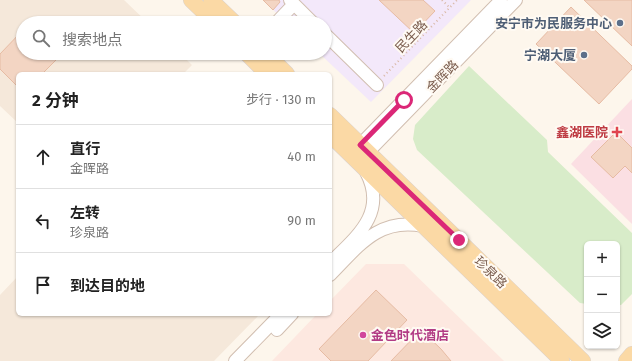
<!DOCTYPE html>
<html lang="zh">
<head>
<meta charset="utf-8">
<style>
  body { margin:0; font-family:"Fira Sans","Noto Sans SC",sans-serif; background:#f2f2f2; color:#222 }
  .controls { position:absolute; right:12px; bottom:12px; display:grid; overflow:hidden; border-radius:6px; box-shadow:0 1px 3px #0004 }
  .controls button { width:36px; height:36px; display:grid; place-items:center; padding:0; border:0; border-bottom:1px solid #e0e0e0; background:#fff; color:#222; font:20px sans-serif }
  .stop { position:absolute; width:12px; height:12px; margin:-9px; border:3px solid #db2777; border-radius:50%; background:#fff }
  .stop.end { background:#db2777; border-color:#fff; box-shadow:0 1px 4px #0008 }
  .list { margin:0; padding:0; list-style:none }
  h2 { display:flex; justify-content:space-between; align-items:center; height:52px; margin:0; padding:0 16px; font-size:17px }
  h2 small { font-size:13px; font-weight:400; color:#767676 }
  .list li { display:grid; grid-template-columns:26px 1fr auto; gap:12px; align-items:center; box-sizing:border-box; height:64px; padding:0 16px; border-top:1px solid #e0e0e0 }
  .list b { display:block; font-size:15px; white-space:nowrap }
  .list p { margin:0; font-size:13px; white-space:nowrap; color:#767676 }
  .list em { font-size:13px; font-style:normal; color:#767676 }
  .icon { flex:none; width:22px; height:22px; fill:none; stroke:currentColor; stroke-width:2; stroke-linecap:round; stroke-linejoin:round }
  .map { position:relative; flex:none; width:632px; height:361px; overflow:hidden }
  .search { position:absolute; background:#fff; box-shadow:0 1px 3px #0004; left:16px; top:16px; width:316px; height:44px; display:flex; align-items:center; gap:10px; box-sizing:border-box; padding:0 14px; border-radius:22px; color:#767676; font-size:15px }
  .panel { position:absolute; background:#fff; box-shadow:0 1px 3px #0004; left:16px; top:72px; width:316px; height:244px; border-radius:6px }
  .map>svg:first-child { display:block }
  .residential { fill:#f5e8da }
  .commercial { fill:#fde8e0 }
  .education { fill:#f3e8fa }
  .medical { fill:#fbdfe3 }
  .green { fill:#d8ecc9 }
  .building { fill:#f3d5c3; stroke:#e6bba3 }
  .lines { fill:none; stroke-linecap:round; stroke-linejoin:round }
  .minor-casing { stroke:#d1beb0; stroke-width:14 }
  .major-casing { stroke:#dad1cd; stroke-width:16 }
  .path { stroke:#d9b8a5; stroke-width:2; stroke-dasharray:1 3; stroke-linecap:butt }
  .minor { stroke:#fff; stroke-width:12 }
  .major { stroke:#fbd9a5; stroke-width:15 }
  .route { stroke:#db2777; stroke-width:5 }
  .service-dot { fill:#5c6f8a; stroke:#fffaf3; stroke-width:1.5 }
  .health-dot { fill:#e0444e; stroke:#fffaf3; stroke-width:1.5 }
  .hotel-dot { fill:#d1479c; stroke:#fffaf3; stroke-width:1.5 }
  .labels { text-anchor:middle; stroke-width:4; stroke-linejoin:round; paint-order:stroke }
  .service-label { font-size:13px; font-weight:bold; fill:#4e5e75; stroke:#fffaf3; text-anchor:end }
  .street-label { font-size:13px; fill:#7a5c4d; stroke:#fffaf3 }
  .health-label { font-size:13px; font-weight:bold; fill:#be3a42; stroke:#fffaf3; text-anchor:end }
  .hotel-label { font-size:13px; font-weight:bold; fill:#b23c85; stroke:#fffaf3; text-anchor:start }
</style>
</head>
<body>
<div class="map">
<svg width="632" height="361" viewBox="0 0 632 361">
  <rect width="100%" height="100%" fill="#fdf6ec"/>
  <path class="residential" d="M0,0h124l24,23h-125v30h157l12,12 -9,9h-165v49l-18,-17z
    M18,276v38h242l-46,47h-214v-66z"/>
  <path class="commercial" d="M366,264h38l100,97h-232l45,-47h13v-13z"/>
  <path class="education" d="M263,0h208l-100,102 -52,-49h6v-30h-38z"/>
  <path class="medical" d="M632,99v125l-61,-60z"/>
  <path class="green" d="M469,66l78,74 1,12 84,81v61l-11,11h-4v-61h-30v60l-7,-1 -163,-153 -4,-11 2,-14z"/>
  <path class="building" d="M263,0h16l1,2 -7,8z
    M379,0h44l12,11 -21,22z
    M584,0h48v46z
    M571,7l61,59v3l-33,35 -63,-60z
    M23,30v23h40l-21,21h-24v13l-18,-18v-15z
    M616,132l16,16v25l-7,-7 -12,12 -22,-21z
    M376,290l31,30 -39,41h-37l-12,-12z
    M421,330l20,19 10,12h-60z"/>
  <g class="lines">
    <defs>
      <path id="minor" d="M290,0l23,23
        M276,23l18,-19
        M325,34l52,51
        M360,145l141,-145
        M368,152l148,-152
        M330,263c26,-26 58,-50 36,-91
        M330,275c28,-28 48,-58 93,-49
        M277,330l15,-16
        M235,361l46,-47"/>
      <path id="major" d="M191,0l24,23
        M211,0l24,23
        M246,53l21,21
        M266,53l21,21
        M330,115l253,246
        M330,135l232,226
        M626,361l6,-7"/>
    </defs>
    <use href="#minor" class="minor-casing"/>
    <use href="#major" class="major-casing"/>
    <path class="path" d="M442,0l7,7
      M384,76l73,-76"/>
    <use href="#minor" class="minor"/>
    <use href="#major" class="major"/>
  </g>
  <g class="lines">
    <path class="route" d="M404,100l-44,45 99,95"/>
  </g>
  <g class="service-dot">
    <circle cx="620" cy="23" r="4"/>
    <circle cx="584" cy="55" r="4"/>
  </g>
  <path class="health-dot" d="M615 126h4v4h4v4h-4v4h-4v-4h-4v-4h4z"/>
  <circle class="hotel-dot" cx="363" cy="335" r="4"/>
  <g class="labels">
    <g class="service-label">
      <text x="612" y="28">安宁市为民服务中心</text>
      <text x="576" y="60">宁湖大厦</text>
    </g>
    <g class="street-label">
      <text transform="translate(411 36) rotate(-46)" y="5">民生路</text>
      <text transform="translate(442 76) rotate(-46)" y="5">金晖路</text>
      <text transform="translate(491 272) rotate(44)" y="5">珍泉路</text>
    </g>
    <g class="health-label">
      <text x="608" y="137">鑫湖医院</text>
    </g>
    <g class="hotel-label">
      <text x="371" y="340">金色时代酒店</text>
    </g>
  </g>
</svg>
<div class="controls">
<button>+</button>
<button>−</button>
<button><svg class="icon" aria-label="layers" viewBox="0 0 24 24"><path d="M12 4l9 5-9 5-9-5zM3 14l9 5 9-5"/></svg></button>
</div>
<div class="stop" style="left:404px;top:100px"></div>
<div class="stop end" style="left:459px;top:240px"></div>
<div class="search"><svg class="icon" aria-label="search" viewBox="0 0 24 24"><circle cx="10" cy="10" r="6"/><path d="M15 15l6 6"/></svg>搜索地点</div>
<section class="panel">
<h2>2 分钟<small>步行 · 130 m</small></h2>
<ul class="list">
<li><svg class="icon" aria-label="ahead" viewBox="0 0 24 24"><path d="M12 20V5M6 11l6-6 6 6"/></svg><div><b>直行</b><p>金晖路</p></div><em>40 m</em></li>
<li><svg class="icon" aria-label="left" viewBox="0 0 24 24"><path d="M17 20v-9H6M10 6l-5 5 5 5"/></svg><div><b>左转</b><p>珍泉路</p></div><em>90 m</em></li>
<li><svg class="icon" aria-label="arrive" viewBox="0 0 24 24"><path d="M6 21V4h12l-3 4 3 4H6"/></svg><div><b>到达目的地</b></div></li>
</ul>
</section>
</div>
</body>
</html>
